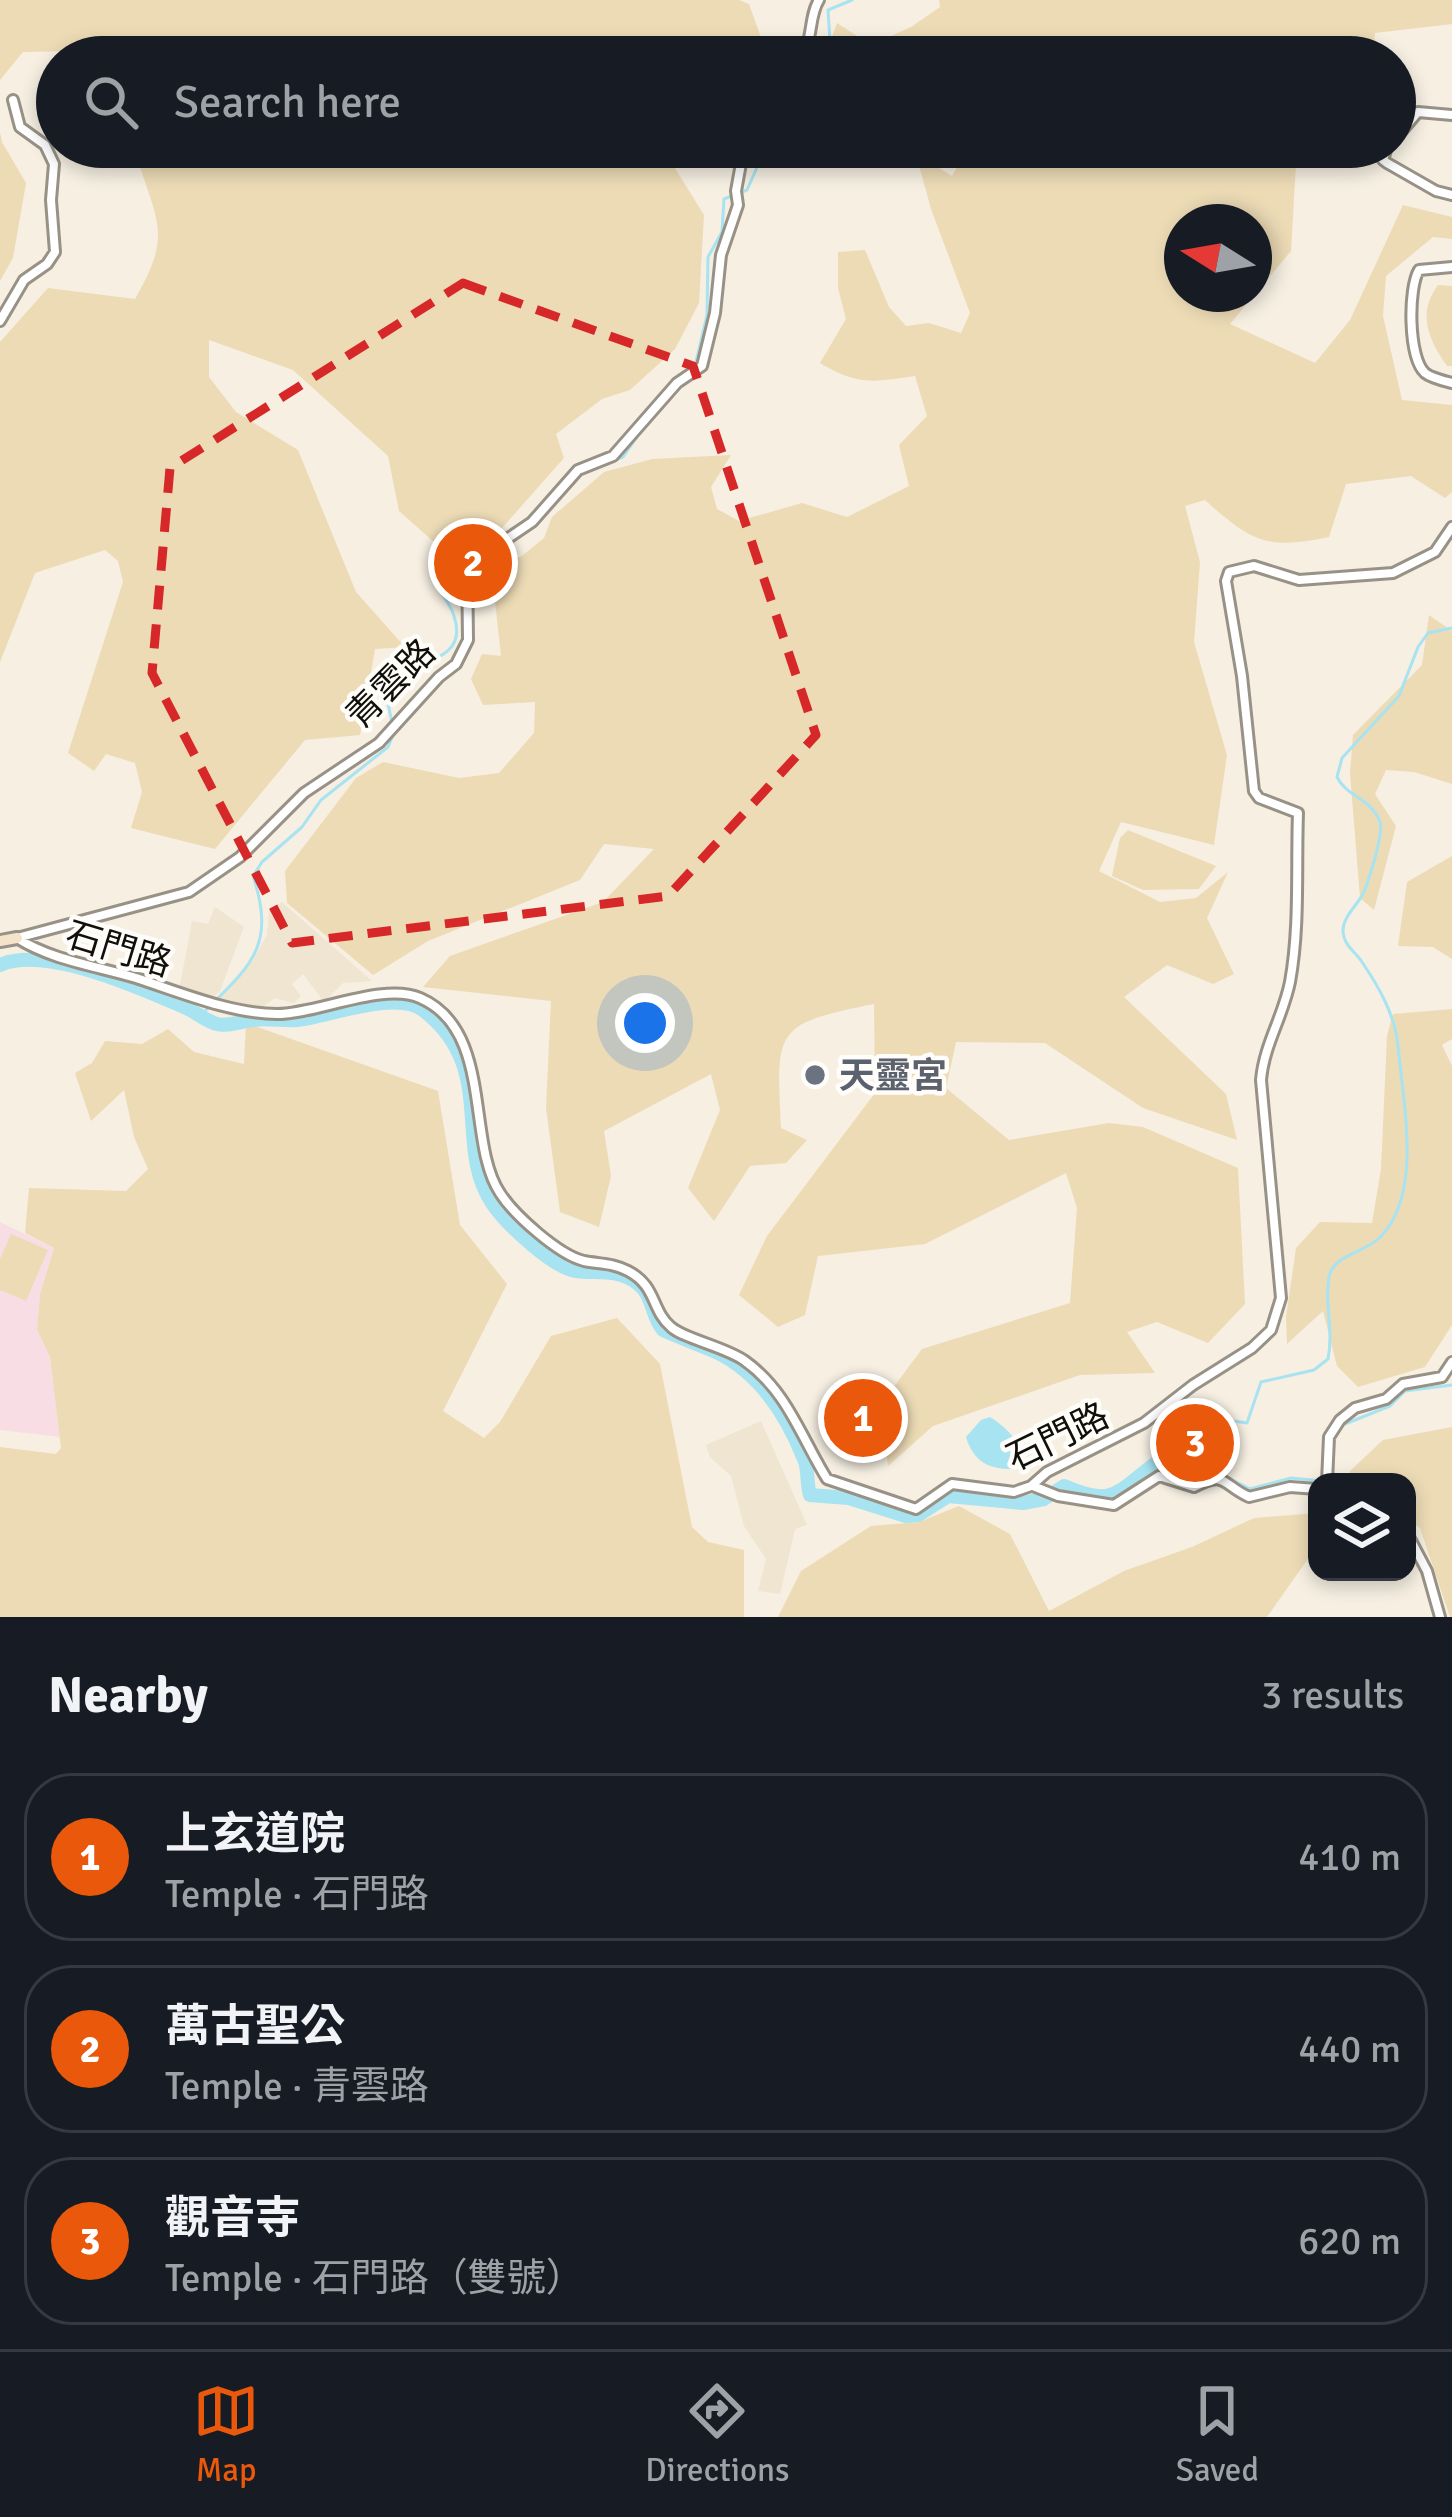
<!DOCTYPE html>
<html lang="en">
<head>
<meta charset="utf-8">
<style>
  body { margin:0; font-family:Signika,"Noto Sans TC",sans-serif; background:#20242c; color:#f1f3f6 }
  .controls { position:absolute; right:36px; bottom:36px; display:grid; overflow:hidden; border-radius:24px; box-shadow:0 6px 18px #0003 }
  .controls button { width:108px; height:108px; display:grid; place-items:center; padding:0; border:0; border-bottom:3px solid #363941; background:#171b24; color:#f1f3f6; font:60px sans-serif }
  .compass { position:absolute; left:1164px; top:204px; width:108px; height:108px; border-radius:50%; background:#171b24; box-shadow:0 6px 18px #0003; rotate:281deg }
  .you { position:absolute; left:645px; top:1023px; width:42px; height:42px; margin:-30px; border:9px solid #fff; border-radius:50%; background:#1a73e8; box-shadow:0 0 0 18px #1a73e833 }
  .badge { display:grid; place-items:center; width:78px; height:78px; border-radius:50%; background:#ea580c; color:#fff; font-size:39px; font-weight:700 }
  .pin { position:absolute; translate:-50% -50%; border:6px solid #fff; box-shadow:0 3px 12px #0006 }
  .list { margin:0; padding:0; list-style:none }
  h2 { display:flex; justify-content:space-between; align-items:center; height:156px; margin:0; padding:0 48px; font-size:51px }
  h2 small { font-size:39px; font-weight:400; color:#9ea1a6 }
  .list li { display:grid; grid-template-columns:78px 1fr auto; gap:36px; align-items:center; box-sizing:border-box; height:168px; margin:0 24px 24px; padding:0 24px; border:3px solid #363941; border-radius:48px }
  .list b { display:block; font-size:45px; white-space:nowrap }
  .list p { margin:0; font-size:39px; white-space:nowrap; color:#9ea1a6 }
  .list em { font-size:39px; font-style:normal; color:#9ea1a6 }
  .icon { flex:none; width:66px; height:66px; fill:none; stroke:currentColor; stroke-width:2; stroke-linecap:round; stroke-linejoin:round }
  .map { position:relative; flex:none; width:1452px; height:1617px; overflow:hidden }
  .search { position:absolute; background:#171b24; box-shadow:0 6px 18px #0003; left:36px; right:36px; top:36px; height:132px; display:flex; align-items:center; gap:30px; box-sizing:border-box; padding:0 42px; border-radius:66px; color:#9ea1a6; font-size:45px }
  .sheet { height:732px; background:#171b24 }
  nav { display:flex; justify-content:space-around; align-items:center; box-sizing:border-box; height:168px; border-top:3px solid #363941; background:#171b24; font-size:33px; color:#9ea1a6 }
  nav a { display:grid; justify-items:center; gap:6px }
  nav .on { color:#ea580c }
  .map>svg:first-child { display:block }
  .industrial { fill:#f0e5d0 }
  .education { fill:#f8dee4 }
  .green { fill:#eddbb6; fill-rule:evenodd }
  .water { fill:#a7e3f1 }
  .lines { fill:none; stroke-linecap:round; stroke-linejoin:round }
  .stream { stroke:#a7e3f1; stroke-width:3 }
  .river { stroke:#a7e3f1; stroke-width:14 }
  .street-casing { stroke:#989286; stroke-width:14 }
  .secondary-casing { stroke:#989286; stroke-width:16 }
  .street { stroke:#fff; stroke-width:8 }
  .secondary { stroke:#f4e3cb; stroke-width:10 }
  .marked { fill:none; stroke:#d62828; stroke-width:9; stroke-dasharray:24 15; stroke-linejoin:round }
  .worship-dot { fill:#6b7280; stroke:#fefdfa; stroke-width:4.5 }
  .labels { text-anchor:middle; stroke-width:9; stroke-linejoin:round; paint-order:stroke }
  .street-label { font-size:36px; fill:#110f0a; stroke:#fefdfa }
  .worship-label { font-size:36px; font-weight:bold; fill:#5b616d; stroke:#fefdfa; text-anchor:start }
</style>
</head>
<body>
<div class="map">
<svg width="1452" height="1617" viewBox="0 0 1452 1617">
  <rect width="100%" height="100%" fill="#f6efe2"/>
  <path class="industrial" d="M282,902l90,79 -29,2 -19,19 -21,-28 -11,10 9,12 -7,7 -19,-5 -15,11 -42,-9 35,-40 14,-25 2,-25z
    M215,907l29,20 -24,64 -8,7 -33,-7 13,-70 16,3z
    M761,1421l46,104 -12,4 -15,65 -22,-3 8,-32 -22,-33 -13,-50 -21,-19 -4,-12z"/>
  <path class="education" d="M0,1222l54,26 -14,46 -3,36 13,27 10,80 -60,-7z"/>
  <path class="green" d="M0,0h739l10,4 19,53h-682l-1,-6 -62,1 -23,28z
    M939,0h513v24l-77,9 -2,24h-548l12,-34 34,22 40,-18 29,-20z
    M0,132l2,10 24,41 -13,75 -13,23z
    M130,147h532l42,68 -5,88 -24,46 -45,41 -28,9 -46,35 8,24 -62,70 -67,15 -36,-32 -11,-55 -95,-86 -84,-30v37l27,35 62,38 58,142 49,55 -30,2 -15,86 -55,5 -90,109 -84,-21 11,-36 -7,-29 -29,-9 -12,17 -26,-18 55,-171 -5,-21 -13,-11 -70,23 -35,89v-320l48,-54 87,11c38,-66 22,-76 1,-145z
    M968,147h329l-6,104 -61,73 85,39 35,-43 53,-115 49,12v22l-19,-2 -47,39 -3,40 19,84 50,5v87l-7,6 -34,-22 -65,8 -17,53c-63,13 -77,5 -124,-37l-20,6 15,56 -6,80 33,113 -13,90 -93,-23 -22,49 61,31 36,-4 32,-26 -21,46 27,56 -21,10 -46,-19 -43,32 102,97 11,46 -94,-32 -98,-65 -89,-1 -10,46 63,52 100,-17 34,4 95,41 7,136 -37,39 -51,-21 -30,10 28,41 -75,2 -147,51 -45,40 -7,-62 41,-55 148,-46 7,-95 -11,-35 -141,71 -107,12 -13,59 -27,12 -39,-32 28,-59 108,-143 -1,-89c-100,20 -98,25 -93,124l26,12 -21,23 -36,3 -36,55 -26,-33 32,-78 -9,-36 -107,57 7,45 -12,51 -39,-15 -14,-104 5,-107 -128,-14 27,-31 153,-54 51,-53 -50,-5 -24,36 -152,61 -55,34 -86,-72 -2,-32 71,-93 27,-16 76,16 40,-5 35,-40 1,-31 -52,3 -12,-26 11,-25 19,2 -7,-64 -14,-22 42,-14 22,-18 8,-21 52,-45 48,-13 79,-4 -20,32 6,22 22,12 63,-18 45,14 62,-31 -10,-41 28,-29 -12,-40c-41,6 -57,10 -95,-13l26,-44 -8,-31v-36l27,-2 24,57 17,19 23,-3 32,10 9,-20 -39,-104 -15,-55 36,22zM1182,222h72v72h-72z
    M1438,285l14,1v80h-5c-19,-27 -30,-53 -9,-81z
    M1429,615l23,16v153l-38,-12 -28,-2 -11,24 21,32 -22,84 -14,-12 -10,-125 3,-38 69,-70z
    M1128,830l88,36 -17,23 -56,1 -31,-14 8,-38z
    M1452,856v103l-19,-12 -35,-1 9,-64z
    M1452,1009v30l-10,6 10,21v259l-27,42 -67,20 -21,-21 -14,-55 -36,33 -1,-27 10,-69 24,-26 52,1 9,-54 6,-133 6,-22z
    M246,1023l192,68 22,134 47,59 -64,127 41,27 16,-16 51,-86 66,-18 43,46 32,163 16,15 36,8v67h-744v-170l56,7 5,-6 -11,-91 -13,-27 3,-36 14,-46 -29,-15 4,-45 97,3 22,-22 -14,-32 -10,-47 -33,31 -16,-48 17,-10 13,-22 37,3 26,-15 26,23 50,12z
    M11,1234l37,16 -22,51 -26,-11v-31z
    M1452,1427v190h-2l-30,-89 -13,-10v-36h-45l-13,-10 34,-32z
    M959,1506l51,28 39,77 75,-40 68,-24 62,-29 63,-5v33l-50,71h-489l23,-46 70,-45 48,-4z"/>
  <path class="water" d="M990,1417c20,13 35,28 27,52 -27,1 -43,-6 -51,-32l15,-17z"/>
  <g class="lines">
    <path class="stream" d="M831,57l-3,-47 24,-10
      M695,366l12,-51 1,-58 14,-25 2,-33 23,-9 19,-43
      M556,501l26,-29 41,-15 29,-42
      M201,1015c48,-48 76,-67 52,-139l9,-14 40,-35 19,-27 67,-53 6,-14 -13,-65c30,-4 89,-4 73,-52 -4,-16 -21,-26 -16,-45 2,-9 10,-19 15,-26l24,-5 9,6
      M1345,1424l45,-18 15,-15 47,-6
      M1321,1481l-30,-3 -41,11 -38,-20 -15,12h-9l-12,-12 -19,-7c28,-40 42,-47 90,-39l14,-41 53,-12 14,-11c6,-29 -4,-55 1,-82 4,-22 34,-24 49,-38 46,-42 25,-136 20,-193 -3,-31 -19,-59 -36,-84 -7,-11 -18,-16 -19,-30 -1,-15 15,-27 21,-40 5,-13 20,-59 16,-70 -8,-23 -34,-26 -43,-45l5,-19 57,-62 19,-49 10,-14 24,-5"/>
    <path class="river" d="M0,965c45,-20 141,23 184,42 11,4 21,14 33,17 11,3 24,-3 36,-4 15,-2 30,1 45,0 32,-4 99,-30 125,-10 75,57 30,135 69,193 13,20 61,65 84,68 23,3 40,-3 61,12 16,11 14,33 26,47 17,8 35,14 53,22 44,21 71,64 88,107 5,10 2,23 6,36l39,3 57,18 12,-1 30,-19 75,7 21,-4 20,-13c50,22 53,6 93,-24"/>
    <defs>
      <path id="street" d="M800,57c14,-15 8,-40 19,-57
        M1395,139l23,-27 34,3
        M1387,147l-4,13 4,3 49,28 16,4
        M1452,267l-33,3c-11,18 -11,87 6,103 6,5 19,8 27,10
        M0,321l24,-41 23,-16 8,-12 -4,-52 3,-36 -9,-19 -25,-18 -7,-27
        M17,938c34,22 79,28 119,40 43,14 96,36 141,36 40,0 106,-32 143,-16 74,32 46,145 80,195 14,22 59,62 84,68 16,3 29,2 44,10 29,15 23,39 43,56 13,12 55,20 74,34 42,30 56,76 82,118l89,30 36,-25 62,8 17,-6 16,-14 97,-49 49,-38 59,-37 19,-18 10,-32 -20,-218c3,-35 22,-63 29,-98 10,-55 6,-114 8,-169l-39,-15 -5,-7 -12,-115 -16,-95 3,-9 25,-6 45,14 94,-7 42,-21 17,-25
        M17,938l172,-46 51,-35 64,-64 75,-50 60,-66 17,-13 12,-24 -1,-82 8,-8 29,-9 28,-19 46,-52 35,-14 64,-73 25,-17 13,-53 6,-58 17,-50 -2,-14 8,-44
        M1327,1482l2,-45 11,-17 15,-12 31,-9 17,-15 39,-7 10,-15
        M1033,1486l25,10 56,9 45,-29 35,11c32,-17 27,-3 55,10l41,-10 27,2
        M1407,1533l20,38 13,46"/>
      <path id="secondary" d="M0,941l17,-3"/>
    </defs>
    <use href="#street" class="street-casing"/>
    <use href="#secondary" class="secondary-casing"/>
    <use href="#street" class="street"/>
    <use href="#secondary" class="secondary"/>
  </g>
  <path class="marked" d="M463,283l230,83 123,369 -148,161 -376,47 -140,-270 18,-205z"/>
  <circle class="worship-dot" cx="815" cy="1075" r="12"/>
  <g class="labels">
    <g class="street-label">
      <text transform="translate(390 683) rotate(-45)" y="13">青雲路</text>
      <text transform="translate(119 948) rotate(17)" y="13">石門路</text>
      <text transform="translate(1057 1436) rotate(-26)" y="13">石門路</text>
    </g>
    <g class="worship-label">
      <text x="839" y="1088">天靈宮</text>
    </g>
  </g>
</svg>
<div class="controls">
<button><svg class="icon" aria-label="layers" viewBox="0 0 24 24"><path d="M12 4l9 5-9 5-9-5zM3 14l9 5 9-5"/></svg></button>
</div>
<svg class="compass" viewBox="-18 -18 36 36"><path d="M0-13l5 13h-10z" fill="#e53935"/><path d="M0 13l5-13h-10z" fill="#9ea1a6"/></svg>
<div class="you"></div>
<div class="pin badge" style="left:863px;top:1418px">1</div>
<div class="pin badge" style="left:473px;top:563px">2</div>
<div class="pin badge" style="left:1195px;top:1443px">3</div>
<div class="search"><svg class="icon" aria-label="search" viewBox="0 0 24 24"><circle cx="10" cy="10" r="6"/><path d="M15 15l6 6"/></svg>Search here</div>
</div>
<section class="sheet">
<h2>Nearby<small>3 results</small></h2>
<ul class="list">
<li><span class="badge">1</span><div><b>上玄道院</b><p>Temple · 石門路</p></div><em>410 m</em></li>
<li><span class="badge">2</span><div><b>萬古聖公</b><p>Temple · 青雲路</p></div><em>440 m</em></li>
<li><span class="badge">3</span><div><b>觀音寺</b><p>Temple · 石門路（雙號）</p></div><em>620 m</em></li>
</ul>
</section>
<nav>
<a class="on"><svg class="icon" aria-label="map" viewBox="0 0 24 24"><path d="M3 6l6-2 6 2 6-2v14l-6 2-6-2-6 2zM9 4v14M15 6v14"/></svg>Map</a>
<a><svg class="icon" aria-label="directions" viewBox="0 0 24 24"><path d="M12 3l9 9-9 9-9-9zM9 14v-3h6M13 9l2 2-2 2"/></svg>Directions</a>
<a><svg class="icon" aria-label="saved" viewBox="0 0 24 24"><path d="M7 4h10v16l-5-4-5 4z"/></svg>Saved</a>
</nav>
</body>
</html>
